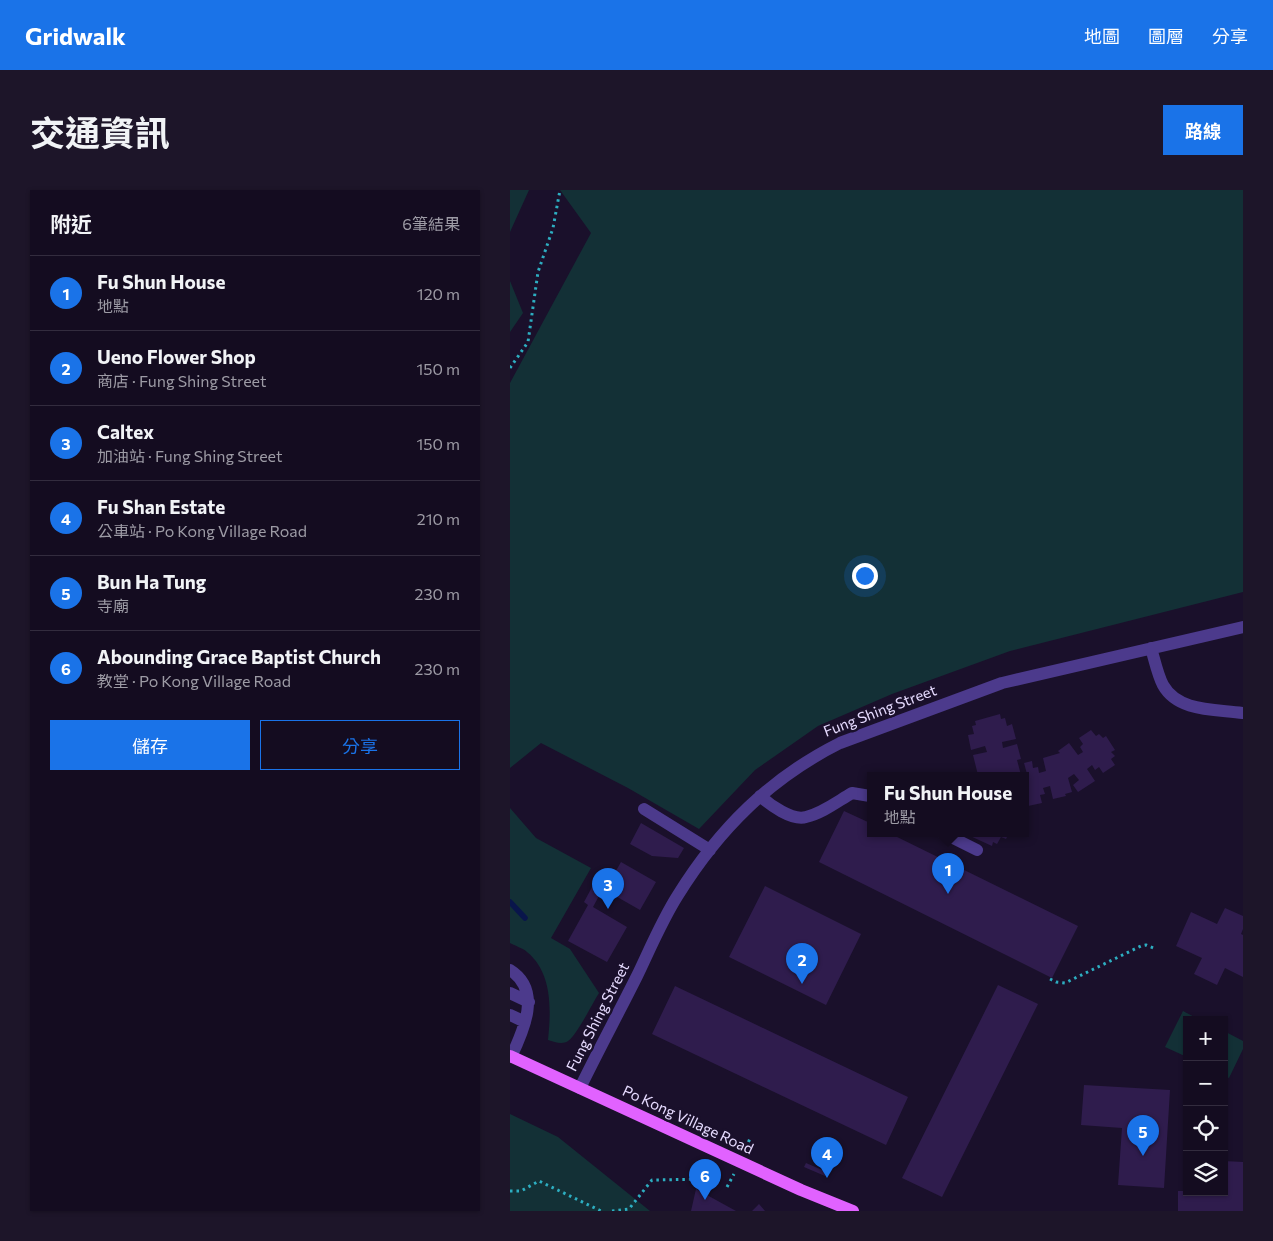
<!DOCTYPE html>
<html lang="zh-TW">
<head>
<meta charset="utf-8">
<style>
  body { margin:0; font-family:Commissioner,"Noto Sans TC",sans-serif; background:#1d1529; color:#f1f3f6 }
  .controls { position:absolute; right:15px; bottom:15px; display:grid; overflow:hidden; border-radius:0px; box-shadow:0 1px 4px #0004 }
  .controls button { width:45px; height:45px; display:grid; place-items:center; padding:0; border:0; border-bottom:1px solid #332c3e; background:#140c20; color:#f1f3f6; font:25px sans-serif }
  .you { position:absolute; left:354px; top:385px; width:18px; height:18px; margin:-12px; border:4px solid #fff; border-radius:50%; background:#1a73e8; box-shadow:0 0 0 8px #1a73e833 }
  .badge { display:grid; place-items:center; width:32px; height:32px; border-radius:50%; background:#1a73e8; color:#fff; font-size:16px; font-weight:700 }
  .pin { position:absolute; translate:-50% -41px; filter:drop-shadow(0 1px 2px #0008) }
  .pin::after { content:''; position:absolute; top:26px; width:18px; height:15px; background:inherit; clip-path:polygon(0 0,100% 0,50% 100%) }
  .popup { position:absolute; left:357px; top:582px; width:162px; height:65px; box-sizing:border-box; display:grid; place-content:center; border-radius:0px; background:#140c20; filter:drop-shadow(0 1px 4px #0005); font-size:16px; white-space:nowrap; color:#9d9ba5 }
  .popup b { font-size:19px; color:#f1f3f6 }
  .popup::after { content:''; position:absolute; left:50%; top:100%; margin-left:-10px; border:10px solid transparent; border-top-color:#140c20 }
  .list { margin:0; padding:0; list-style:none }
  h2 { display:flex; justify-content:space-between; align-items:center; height:65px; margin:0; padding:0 20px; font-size:21px }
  h2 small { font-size:16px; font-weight:400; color:#9d9ba5 }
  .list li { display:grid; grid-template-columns:32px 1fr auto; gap:15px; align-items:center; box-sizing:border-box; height:75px; padding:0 20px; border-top:1px solid #332c3e }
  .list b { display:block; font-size:19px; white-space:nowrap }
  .list p { margin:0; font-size:16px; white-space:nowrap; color:#9d9ba5 }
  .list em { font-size:16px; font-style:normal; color:#9d9ba5 }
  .actions { display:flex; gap:10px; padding:15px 20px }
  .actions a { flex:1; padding:11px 0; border:1px solid #1a73e8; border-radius:0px; text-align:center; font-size:18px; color:#1a73e8 }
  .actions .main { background:#1a73e8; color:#fff }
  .icon { flex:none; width:28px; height:28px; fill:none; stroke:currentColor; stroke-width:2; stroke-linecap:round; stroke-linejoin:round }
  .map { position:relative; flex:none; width:733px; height:1021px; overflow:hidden; border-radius:0px }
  header { display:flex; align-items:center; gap:30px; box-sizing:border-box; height:70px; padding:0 25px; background:#1a73e8; color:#fff }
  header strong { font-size:24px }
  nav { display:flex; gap:28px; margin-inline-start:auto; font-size:18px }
  .intro { display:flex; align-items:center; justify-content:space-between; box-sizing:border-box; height:120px; padding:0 30px }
  h1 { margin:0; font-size:35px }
  .button { padding:12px 22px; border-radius:0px; background:#1a73e8; color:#fff; font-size:18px; font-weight:700 }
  main { display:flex; gap:30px; padding:0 30px }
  aside { flex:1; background:#140c20; border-radius:0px; box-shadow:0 1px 4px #0004 }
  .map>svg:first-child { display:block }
  .green { fill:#133036 }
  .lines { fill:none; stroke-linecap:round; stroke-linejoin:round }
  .stream { stroke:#09154b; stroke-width:5.5 }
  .building { fill:#2f1c4d }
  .path { stroke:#2daec1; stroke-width:3; stroke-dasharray:2.5 4; stroke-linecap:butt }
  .minor { stroke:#4c3a8c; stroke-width:12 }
  .major { stroke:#e162ff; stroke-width:12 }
  .labels { text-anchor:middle; stroke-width:5; stroke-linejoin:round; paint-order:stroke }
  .street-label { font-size:15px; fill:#e6dbff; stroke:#1a102b }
</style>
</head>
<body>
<header>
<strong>Gridwalk</strong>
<nav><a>地圖</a><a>圖層</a><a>分享</a></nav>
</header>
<div class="intro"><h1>交通資訊</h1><a class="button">路線</a></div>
<main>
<aside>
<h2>附近<small>6筆結果</small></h2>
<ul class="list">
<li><span class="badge">1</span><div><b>Fu Shun House</b><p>地點</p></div><em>120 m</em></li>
<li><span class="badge">2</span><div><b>Ueno Flower Shop</b><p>商店 · Fung Shing Street</p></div><em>150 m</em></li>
<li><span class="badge">3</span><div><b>Caltex</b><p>加油站 · Fung Shing Street</p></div><em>150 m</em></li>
<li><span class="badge">4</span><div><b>Fu Shan Estate</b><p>公車站 · Po Kong Village Road</p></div><em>210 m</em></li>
<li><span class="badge">5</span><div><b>Bun Ha Tung</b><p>寺廟</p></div><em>230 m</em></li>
<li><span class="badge">6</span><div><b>Abounding Grace Baptist Church</b><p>教堂 · Po Kong Village Road</p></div><em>230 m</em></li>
</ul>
<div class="actions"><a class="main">儲存</a><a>分享</a></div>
</aside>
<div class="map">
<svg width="733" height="1021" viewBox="0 0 733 1021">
  <rect width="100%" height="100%" fill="#1a102b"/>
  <path class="green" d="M0,0h19l-19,42z
    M50,0h683v402l-233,59 -118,43 -74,32 -63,44 -56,59 -71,-41 -87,-45 -31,25v-385l81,-150z
    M0,91l13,32 -13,19z
    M0,618l26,30 55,30 -40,70 19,11 29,44c-7,11 -22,42 -31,48 -6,4 -13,1 -20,-1 3,-29 5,-67 -21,-88 -4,-4 -12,-6 -17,-9z
    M673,821l17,9h-13v37l-22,-10z
    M714,841l19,10v8l-14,29 -5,-2z
    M0,924l48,23 92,74h-140z"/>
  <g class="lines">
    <path class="stream" d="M0,712l15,16"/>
  </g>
  <path class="building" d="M490,524l1,5 4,-1 2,8 5,-2 4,15 -14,3 1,6 14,-4 4,15 -4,1 4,15h-43l-5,-20 14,-3 -2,-6 -14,4 -3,-15 6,-1 -2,-8 4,-1 -1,-4z
    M581,540l5,6 3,-2 4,4 3,-2 9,14 -4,2 4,4 -4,3 4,6 -12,8 -4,-6 -4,3 -3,-5 -5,4 8,12 -17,11 -5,-7 6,-5 -5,-6 -6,4 4,14 -7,2 1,2 -13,3 -3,-13 -7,2 2,6 -5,1 2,8 -14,3 -2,-7v-24l1,-1 -3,-11 8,-2 1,7 5,-1 1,6 7,-2 -3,-13 17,-5 -2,-2 11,-8 9,12 5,-3 -3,-5 3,-3 -4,-6z
    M334,621l26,12v10h19l189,93 -26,52 -233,-116z
    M131,633l43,25 -6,10 -26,-2 -22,-12z
    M459,643h40l-3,6 -5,-2 -4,7 -4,-2 -1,4 -24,-11z
    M111,672l35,20 -16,28 -35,-20z
    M88,686l9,5 -14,26 34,20 -20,35 -39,-21 20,-36 -4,-3z
    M255,696l96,48 -35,71 -97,-48z
    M715,718l18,8v13l-2,5 2,1v42l-18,-9 -8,17 -23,-11 8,-16 -26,-12 15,-34 26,12z
    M488,795l40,19 -96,193 -40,-19z
    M165,796l233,111 -22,48 -234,-111z
    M574,895l86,5 -6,98 -46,-3 4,-57 -41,-3z
    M714,971l19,1v49h-65v-20h9v1h37z
    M296,973l21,9 -2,4 -21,-9z
    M186,999l40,22h-45z
    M249,1014l6,7h-13z"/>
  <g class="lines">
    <path class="path" d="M0,178l18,-26 10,-70 15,-44 7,-38
      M540,789l6,3 9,1 76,-37 5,-1 10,4
      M236,958l5,-12
      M217,997l7,-13
      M0,1001h11l18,-10 62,30
      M102,1021l17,-2 23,-29 59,-1"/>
    <path class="minor" d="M641,458c3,10 7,28 12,37 15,27 52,24 80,28
      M250,606c10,9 32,25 46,21 17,-4 32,-16 46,-24l18,3
      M134,619l66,41
      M433,643l34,17
      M0,780c32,20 14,60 1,87
      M0,803l19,9
      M0,825l15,7
      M70,898c18,-37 38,-74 57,-112 13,-27 25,-56 41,-81 41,-66 92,-117 162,-152l162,-60 241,-56"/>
    <path class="major" d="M0,866l291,134 52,21"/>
  </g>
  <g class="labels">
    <g class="street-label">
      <text transform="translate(370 521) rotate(-21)" y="5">Fung Shing Street</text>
      <text transform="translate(88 827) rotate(-63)" y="5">Fung Shing Street</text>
      <text transform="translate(178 930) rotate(25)" y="5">Po Kong Village Road</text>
    </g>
  </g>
</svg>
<div class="controls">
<button>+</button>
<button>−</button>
<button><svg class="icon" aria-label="locate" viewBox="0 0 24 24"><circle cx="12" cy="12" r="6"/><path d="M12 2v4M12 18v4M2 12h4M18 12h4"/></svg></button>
<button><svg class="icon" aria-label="layers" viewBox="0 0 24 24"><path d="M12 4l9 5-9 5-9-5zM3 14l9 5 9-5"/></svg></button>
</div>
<div class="you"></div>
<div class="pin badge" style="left:438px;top:704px">1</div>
<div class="popup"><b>Fu Shun House</b>地點</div>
<div class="pin badge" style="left:292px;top:794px">2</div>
<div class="pin badge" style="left:98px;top:719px">3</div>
<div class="pin badge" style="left:317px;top:988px">4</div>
<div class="pin badge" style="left:633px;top:966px">5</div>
<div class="pin badge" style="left:195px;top:1010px">6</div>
</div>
</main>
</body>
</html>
